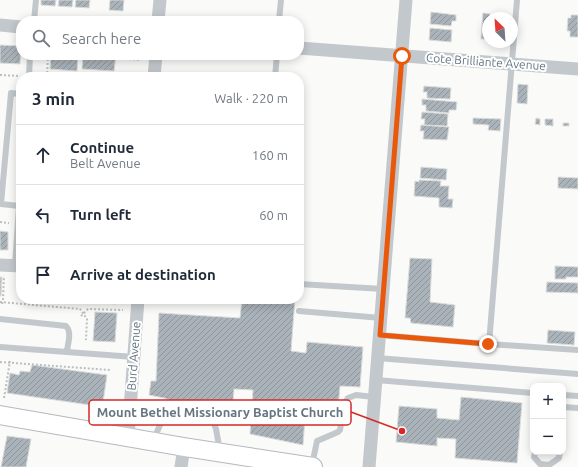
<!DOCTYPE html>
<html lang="en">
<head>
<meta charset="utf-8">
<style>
  body { margin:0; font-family:Ubuntu,sans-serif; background:#f6f6f7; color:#1f2937 }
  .controls { position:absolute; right:12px; bottom:12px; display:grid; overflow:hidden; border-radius:8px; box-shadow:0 2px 10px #0003 }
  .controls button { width:36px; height:36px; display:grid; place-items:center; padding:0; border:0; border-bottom:1px solid #e0e1e3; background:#fff; color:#1f2937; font:20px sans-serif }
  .compass { position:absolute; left:482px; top:12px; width:36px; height:36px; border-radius:50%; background:#fff; box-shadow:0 2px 10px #0003; rotate:335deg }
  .stop { position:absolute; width:12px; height:12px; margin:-9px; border:3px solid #ea580c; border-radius:50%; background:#fff }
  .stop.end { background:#ea580c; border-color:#fff; box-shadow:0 1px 4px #0008 }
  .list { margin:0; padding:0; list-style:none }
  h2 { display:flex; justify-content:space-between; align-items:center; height:52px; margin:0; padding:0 16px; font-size:17px }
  h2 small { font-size:13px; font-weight:400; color:#747a83 }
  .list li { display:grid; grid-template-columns:26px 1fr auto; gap:12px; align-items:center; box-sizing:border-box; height:60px; padding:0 16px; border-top:1px solid #e0e1e3 }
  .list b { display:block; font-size:15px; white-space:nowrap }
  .list p { margin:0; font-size:13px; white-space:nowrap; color:#747a83 }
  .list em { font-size:13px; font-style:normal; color:#747a83 }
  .icon { flex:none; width:22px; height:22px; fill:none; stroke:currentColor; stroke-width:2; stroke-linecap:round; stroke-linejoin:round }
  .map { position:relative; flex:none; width:578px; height:467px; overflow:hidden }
  .search { position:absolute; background:#fff; box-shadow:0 2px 10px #0003; left:16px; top:16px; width:288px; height:44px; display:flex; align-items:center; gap:10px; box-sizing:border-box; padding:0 14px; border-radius:16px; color:#747a83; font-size:15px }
  .panel { position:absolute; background:#fff; box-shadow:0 2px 10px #0003; left:16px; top:72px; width:288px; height:232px; border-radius:16px }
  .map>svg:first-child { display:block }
  .building { fill:url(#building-hatch); stroke:#dcdcda }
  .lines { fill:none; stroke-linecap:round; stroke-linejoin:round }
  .secondary-casing { stroke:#b3babf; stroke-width:20 }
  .path { stroke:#bbbfc2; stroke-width:2; stroke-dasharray:2 2; stroke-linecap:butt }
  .lane { stroke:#c3c8cc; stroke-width:6 }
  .street { stroke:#c3c8cc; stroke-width:13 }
  .secondary { stroke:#fff; stroke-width:18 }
  .route { stroke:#ea580c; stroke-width:5 }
  .labels { text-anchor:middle; stroke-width:4; stroke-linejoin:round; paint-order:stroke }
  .street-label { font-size:12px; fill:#657683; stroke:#fff }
  .leader { fill:none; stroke:#d62828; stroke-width:1.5 }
  .callout-dot { fill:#d62828; stroke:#fff; stroke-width:1.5 }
  .callout { fill:#fff; stroke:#d62828; stroke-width:1.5 }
  .callout-label { font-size:13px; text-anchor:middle; font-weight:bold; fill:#657683 }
</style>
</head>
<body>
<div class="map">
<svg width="578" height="467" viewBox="0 0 578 467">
  <defs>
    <pattern id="building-hatch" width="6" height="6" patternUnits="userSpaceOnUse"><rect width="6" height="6" fill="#aab3b9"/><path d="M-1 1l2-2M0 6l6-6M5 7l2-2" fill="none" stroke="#8e969c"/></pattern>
  </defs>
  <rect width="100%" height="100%" fill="#fafaf8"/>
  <path class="building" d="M41,0h15l-1,6 -14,-1z
    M59,0h14l-1,7 -14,-1z
    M76,0h14l-1,8 -14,-1z
    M110,0h14l-1,11 -14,-1z
    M431,12l25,3v6h-4l-1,5 -21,-2z
    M483,13l7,1v3h5l-7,1v21h-7z
    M499,15h6v3h1h-7z
    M571,15h7v22h-8v-6h-3l1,-13h3z
    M430,28l22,2 -1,12 -22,-2z
    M0,45l21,1 -1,18 -20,-1z
    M51,55h27l-1,16 -27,-2z
    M83,55h33l-2,16 -32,-2z
    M518,84l10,1 -1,19 -10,-1z
    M424,86l27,2 -1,11 -23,-1v-6h-4z
    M422,99l35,3 -1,8h-7v3l-23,-2v-6h-4z
    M422,112l26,2 -1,12 -23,-1 1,-6h-4z
    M473,118l28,1 -1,12 -12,-1 1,-5 -16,-1z
    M536,118l4,1v6l-5,-1z
    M545,119h8v7l-8,-1z
    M563,123h6v3h-6z
    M421,125l28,2 -2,13 -24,-1 1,-8h-4z
    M421,167l26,2 -1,11 -26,-2z
    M558,177l20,1v11l-20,-1z
    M419,180l22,1 -1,5h9l-1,13h5l-1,9 -13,-1v-9l-25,-2 1,-15 4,1z
    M0,231l8,1v18h-8z
    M410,258l22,1 -2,43 25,3 -2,22 -42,-4 -1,-5h-5z
    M555,266l23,1v10h-12v2h-11z
    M0,277h2l-1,19h-1z
    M547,282l31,1v10l-32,-1z
    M21,299h30v2z
    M56,299h24v2z
    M85,299h32l-1,5 -31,-3z
    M242,299h53l-4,52 15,2 1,-11 56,5 -3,40 -20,-1 -3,34 -32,-3 -2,28 -53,-11 3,-44 -19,-1 -1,13h-8v4h-40l-21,-8 -15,-3 2,-14h5l3,-68 81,5z
    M95,312l22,1 -2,29 -22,-1z
    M548,330l27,2 -1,13 -27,-2z
    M32,365l75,10 -4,27 1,3 -6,3 -1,-2 -90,-13 3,-20 9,2 1,-4 10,1z
    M461,397l61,6 -5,60 -62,-5 1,-19 -19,-1v8l-41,-4 3,-36 38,3v9l22,2z
    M7,436l24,3 -5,28h-25z"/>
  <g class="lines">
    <defs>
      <path id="secondary" d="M0,415l184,32 129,20"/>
    </defs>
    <use href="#secondary" class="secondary-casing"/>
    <path class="path" d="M117,58l24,2
      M0,75l20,1
      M47,77l1,-22
      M20,198l1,-16
      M0,222l9,1
      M0,302l80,7 7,10 -1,21
      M2,304l1,-4 1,-24
      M81,316l7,-7 35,1
      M0,362l110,8
      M4,398l6,-37"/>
    <path class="lane" d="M34,21l2,-21
      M279,21l2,-21
      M29,77l1,-22
      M275,77l2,-22
      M15,266l4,-60 -18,-2 10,-111 10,1
      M299,284l84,5
      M299,311l82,7
      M0,319l66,7c6,6 2,17 1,25
      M379,335l110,9 89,6
      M489,344l28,-344
      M0,347l134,10
      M377,358l201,16
      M376,380l157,13
      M563,395l15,1
      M563,407l15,1
      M154,439l9,-21 9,-3 35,4 6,2 3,8 4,22
      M535,452l-1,5 6,7 9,1 10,-7 1,-6
      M312,465l5,-24 21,-9 2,-2 4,-26 4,-6 8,-3 18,2"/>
    <path class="street" d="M158,21l2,-21
      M0,25l21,2
      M299,48l279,21
      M154,77l2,-22
      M0,265l21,1
      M128,437l10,-138
      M181,467l3,-20
      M369,467l37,-467"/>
    <use href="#secondary" class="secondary"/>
  </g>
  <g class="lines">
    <path class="route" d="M402,56l-22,279 108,9"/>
  </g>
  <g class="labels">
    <g class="street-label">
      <text transform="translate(486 62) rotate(4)" y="4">Cote Brilliante Avenue</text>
      <text transform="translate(134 356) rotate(-86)" y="4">Burd Avenue</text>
    </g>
  </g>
  <path class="leader" d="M402 431L351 412"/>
  <circle class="callout-dot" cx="402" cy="431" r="4"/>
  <rect class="callout" x="89" y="400" width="262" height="25" rx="4"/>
  <g class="callout-label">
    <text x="220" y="417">Mount Bethel Missionary Baptist Church</text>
  </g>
</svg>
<div class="controls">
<button>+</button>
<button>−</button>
</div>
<svg class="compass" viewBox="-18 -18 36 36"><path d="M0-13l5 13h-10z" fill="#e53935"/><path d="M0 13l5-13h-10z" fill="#747a83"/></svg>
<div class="stop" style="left:402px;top:56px"></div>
<div class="stop end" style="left:488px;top:344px"></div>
<div class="search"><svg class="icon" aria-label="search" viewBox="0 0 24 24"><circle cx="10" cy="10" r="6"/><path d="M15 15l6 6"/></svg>Search here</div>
<section class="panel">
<h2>3 min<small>Walk · 220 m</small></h2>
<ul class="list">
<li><svg class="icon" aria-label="ahead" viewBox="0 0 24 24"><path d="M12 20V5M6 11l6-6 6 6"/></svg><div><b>Continue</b><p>Belt Avenue</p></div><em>160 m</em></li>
<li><svg class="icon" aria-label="left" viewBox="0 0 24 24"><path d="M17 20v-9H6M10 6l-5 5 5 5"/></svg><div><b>Turn left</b></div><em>60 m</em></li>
<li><svg class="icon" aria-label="arrive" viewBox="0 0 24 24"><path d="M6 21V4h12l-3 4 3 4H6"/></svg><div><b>Arrive at destination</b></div></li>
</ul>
</section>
</div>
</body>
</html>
